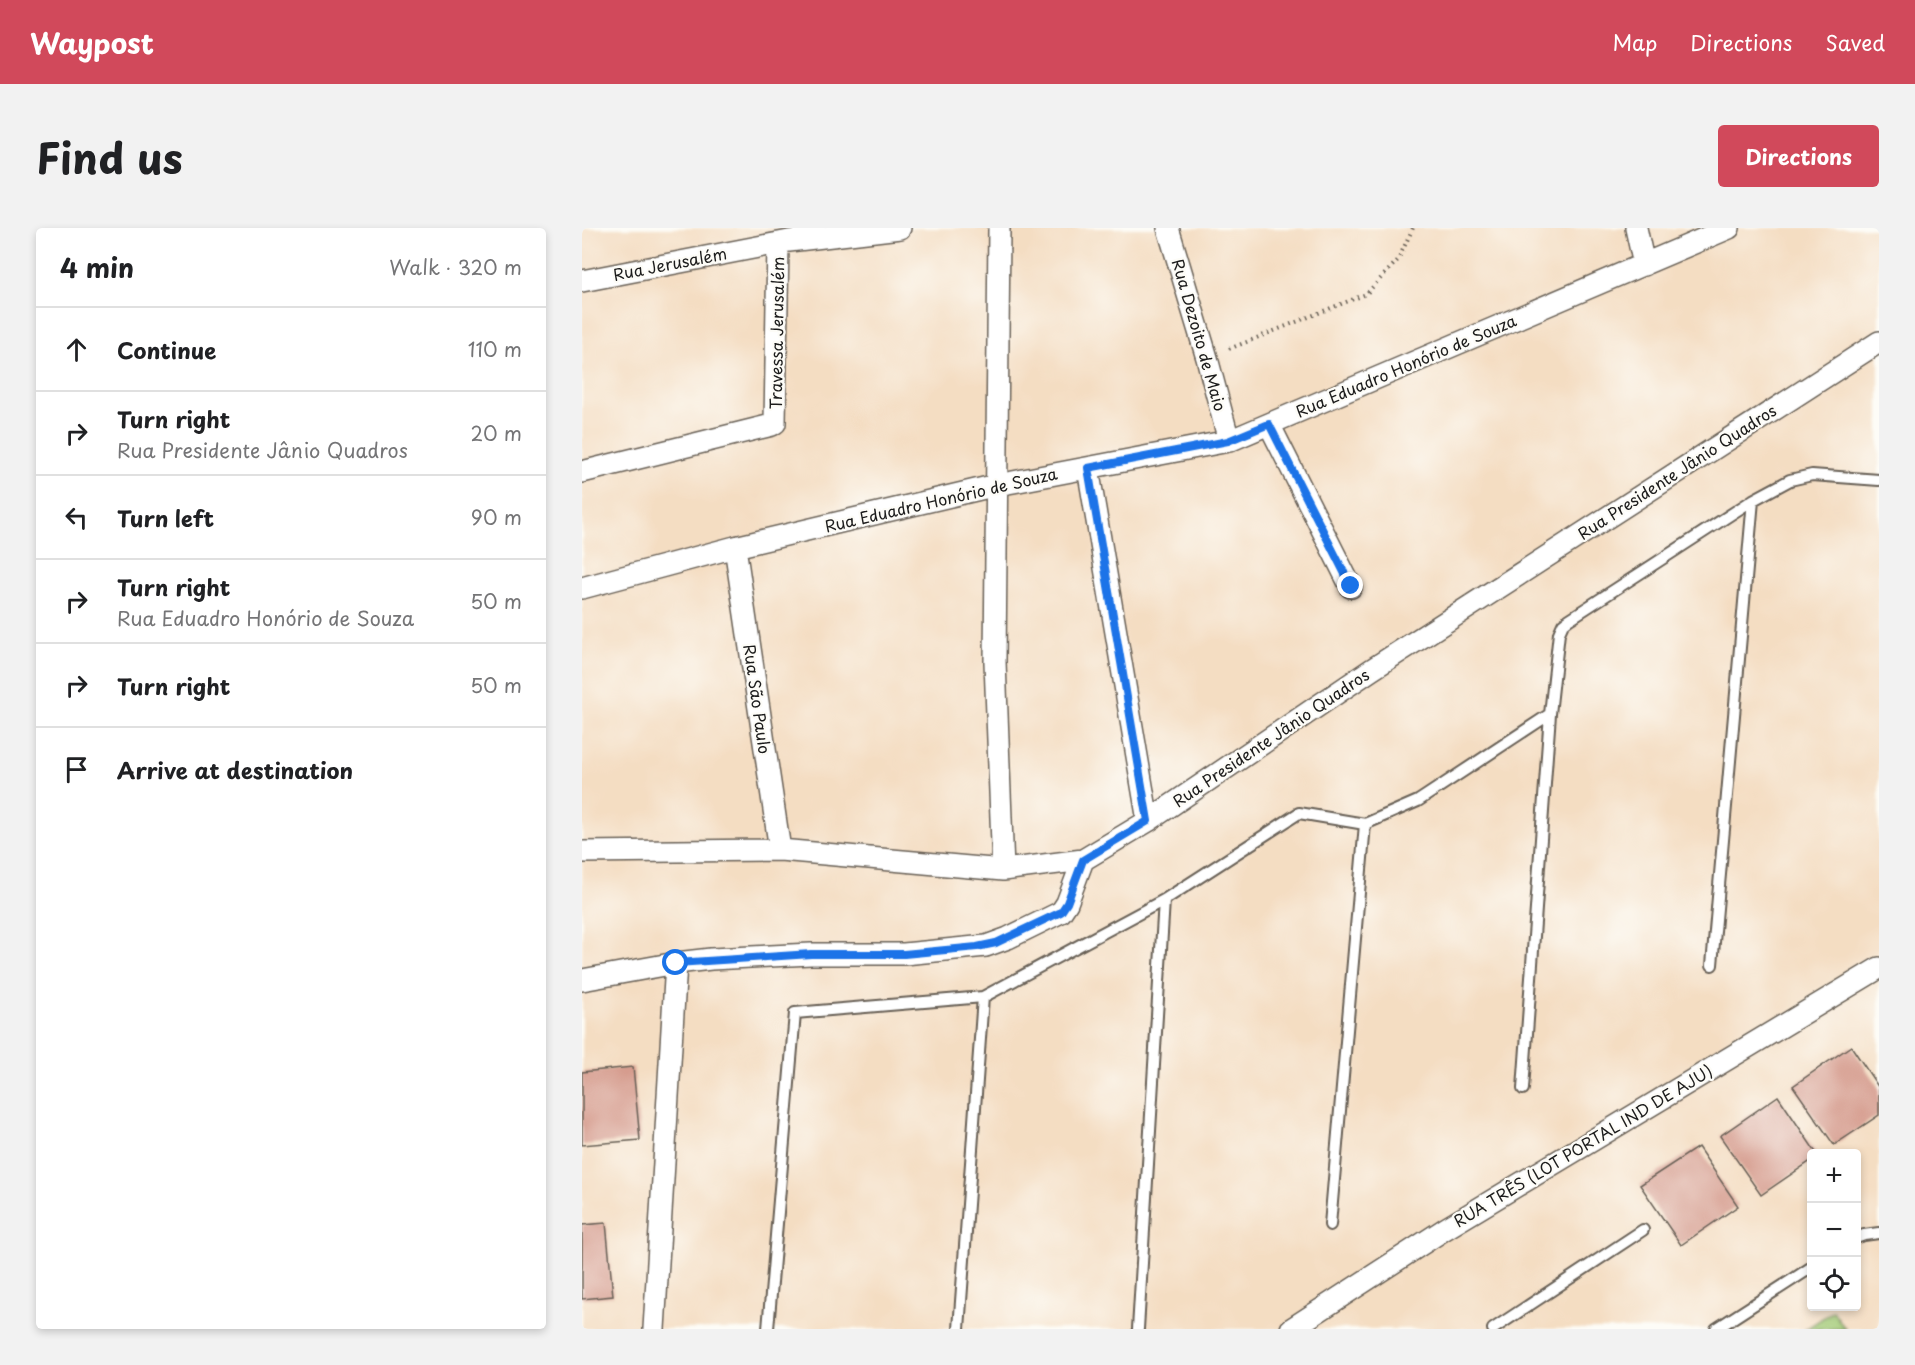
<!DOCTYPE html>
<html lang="en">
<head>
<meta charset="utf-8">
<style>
  body { margin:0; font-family:"Playpen Sans",sans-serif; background:#f2f2f2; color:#202124 }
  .controls { position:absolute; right:18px; bottom:18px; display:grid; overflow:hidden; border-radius:6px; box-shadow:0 3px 9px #0003 }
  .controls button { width:54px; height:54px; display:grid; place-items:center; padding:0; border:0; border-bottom:2px solid #e0e0e0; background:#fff; color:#202124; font:30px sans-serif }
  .stop { position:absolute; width:18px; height:18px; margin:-14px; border:4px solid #1a73e8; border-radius:50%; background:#fff }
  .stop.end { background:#1a73e8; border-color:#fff; box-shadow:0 2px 6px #0008 }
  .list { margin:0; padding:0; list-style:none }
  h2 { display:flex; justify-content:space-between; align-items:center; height:78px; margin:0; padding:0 24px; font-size:26px }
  h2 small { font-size:20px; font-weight:400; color:#757577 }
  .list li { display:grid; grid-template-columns:39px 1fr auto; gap:18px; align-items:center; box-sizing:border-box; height:84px; padding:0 24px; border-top:2px solid #e0e0e0 }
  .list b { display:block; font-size:22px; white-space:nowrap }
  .list p { margin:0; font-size:20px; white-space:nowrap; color:#757577 }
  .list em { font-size:20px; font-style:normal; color:#757577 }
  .icon { flex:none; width:33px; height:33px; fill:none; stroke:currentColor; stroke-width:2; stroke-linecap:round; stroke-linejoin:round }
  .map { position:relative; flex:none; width:1297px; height:1101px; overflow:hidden; border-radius:6px }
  header { display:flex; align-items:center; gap:36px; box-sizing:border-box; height:84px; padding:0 30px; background:#d1495b; color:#fff }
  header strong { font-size:28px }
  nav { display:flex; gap:33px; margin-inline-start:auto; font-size:21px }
  .intro { display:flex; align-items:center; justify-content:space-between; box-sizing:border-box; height:144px; padding:0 36px }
  h1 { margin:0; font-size:42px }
  .button { padding:15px 27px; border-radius:6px; background:#d1495b; color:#fff; font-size:21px; font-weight:700 }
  main { display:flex; gap:36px; padding:0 36px }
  aside { flex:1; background:#fff; border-radius:6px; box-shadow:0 3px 9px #0003 }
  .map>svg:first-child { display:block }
  .green { fill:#a1c975; stroke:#5e7248; stroke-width:1.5 }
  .building { fill:#d69c8e }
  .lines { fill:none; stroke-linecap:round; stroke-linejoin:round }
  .lane-casing { stroke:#686056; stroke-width:14 }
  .street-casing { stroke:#686056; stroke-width:24 }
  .path { stroke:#686056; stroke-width:4; stroke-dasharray:1.5 4.5; stroke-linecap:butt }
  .lane { stroke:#fff; stroke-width:10 }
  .street { stroke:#fff; stroke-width:21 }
  .route { stroke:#1a73e8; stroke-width:8 }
  .labels { text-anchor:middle; stroke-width:4.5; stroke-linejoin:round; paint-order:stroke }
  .street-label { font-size:16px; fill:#1c1c1c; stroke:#fdfcf7 }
</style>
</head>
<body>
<header>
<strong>Waypost</strong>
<nav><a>Map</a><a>Directions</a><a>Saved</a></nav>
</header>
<div class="intro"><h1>Find us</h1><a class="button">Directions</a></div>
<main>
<aside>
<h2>4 min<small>Walk · 320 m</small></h2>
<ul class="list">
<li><svg class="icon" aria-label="ahead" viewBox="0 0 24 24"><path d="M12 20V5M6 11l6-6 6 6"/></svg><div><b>Continue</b></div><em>110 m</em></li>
<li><svg class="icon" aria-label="right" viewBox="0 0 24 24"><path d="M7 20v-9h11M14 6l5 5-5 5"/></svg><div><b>Turn right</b><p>Rua Presidente Jânio Quadros</p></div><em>20 m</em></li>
<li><svg class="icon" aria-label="left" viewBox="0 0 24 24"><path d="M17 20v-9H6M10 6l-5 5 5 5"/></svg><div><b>Turn left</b></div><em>90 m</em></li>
<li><svg class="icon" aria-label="right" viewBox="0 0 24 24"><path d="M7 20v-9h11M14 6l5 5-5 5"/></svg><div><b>Turn right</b><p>Rua Eduadro Honório de Souza</p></div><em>50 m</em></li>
<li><svg class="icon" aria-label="right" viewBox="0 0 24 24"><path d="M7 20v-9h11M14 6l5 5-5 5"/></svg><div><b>Turn right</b></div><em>50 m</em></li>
<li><svg class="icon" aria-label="arrive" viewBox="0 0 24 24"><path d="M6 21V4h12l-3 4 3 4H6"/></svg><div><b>Arrive at destination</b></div></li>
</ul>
</aside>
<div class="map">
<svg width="1297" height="1101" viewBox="0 0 1297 1101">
  <rect width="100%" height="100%" fill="#fdfcf7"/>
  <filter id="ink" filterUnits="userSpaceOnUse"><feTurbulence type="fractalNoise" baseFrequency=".0167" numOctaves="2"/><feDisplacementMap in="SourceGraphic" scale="12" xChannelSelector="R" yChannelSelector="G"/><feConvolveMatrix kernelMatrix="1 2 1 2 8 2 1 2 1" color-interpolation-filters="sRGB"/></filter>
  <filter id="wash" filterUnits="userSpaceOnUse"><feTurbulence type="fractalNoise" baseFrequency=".008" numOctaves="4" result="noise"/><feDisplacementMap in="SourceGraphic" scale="24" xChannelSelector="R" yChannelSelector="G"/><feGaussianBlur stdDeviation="1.35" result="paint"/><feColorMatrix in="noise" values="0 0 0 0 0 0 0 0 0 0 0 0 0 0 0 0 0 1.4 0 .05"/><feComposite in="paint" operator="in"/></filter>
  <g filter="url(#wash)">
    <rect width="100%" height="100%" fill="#f4ddc2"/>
    <path class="green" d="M1251,1083l12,18h-39z"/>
    <g id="blocks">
      <path class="building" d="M1269,818l28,42v27l-45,30 -41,-59z
        M51,839l7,73 -58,5v-73z
        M1196,868l39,58h-5v6l-51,35 -41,-59z
        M1116,919l40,59 -57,39 -41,-60z
        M24,995l7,73 -31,3v-74z"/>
    </g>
  </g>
  <g filter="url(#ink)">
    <use href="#blocks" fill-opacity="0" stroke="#686056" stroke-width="1.5"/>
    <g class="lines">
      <defs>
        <path id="lane" d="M783,596l53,-23 132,-87 9,-81 4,-9 5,-4 185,-120 37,-20 22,-5 67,5
          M1130,737l41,-465
          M941,861l27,-375
          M1274,1010l8,-3 15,-2
          M186,1101l27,-316 188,-16 181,-97 135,-87 66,11 -35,401
          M377,1101l24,-332
          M556,1101l26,-429
          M911,1101l150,-99
          M1134,1101l96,-62"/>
        <path id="street" d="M417,0l-4,434 8,208
          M586,0l39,130 22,83
          M1054,0l8,37
          M0,53l207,-40 111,-13
          M687,196l82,163
          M506,240l60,353
          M0,244l190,-47 3,-2 3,-180
          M153,319l45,303
          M0,360l153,-41 262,-62 232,-44 500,-213
          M0,624l198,-2 223,20 80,-10 65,-39 223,-151 508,-328
          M0,752l94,-17 35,-4 100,-5h93l82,-8 22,-8 53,-26 6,-9 16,-43
          M72,1101l22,-366
          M709,1101l154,-100 434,-261"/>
      </defs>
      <use href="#lane" class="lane-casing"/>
      <use href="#street" class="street-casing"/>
      <path class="path" d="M647,121l137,-55 32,-34 15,-32"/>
      <use href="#lane" class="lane"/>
      <use href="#street" class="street"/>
    </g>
  </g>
  <g class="lines" filter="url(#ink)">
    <path class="route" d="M94,735l135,-9h93l73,-7 19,-4 65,-31 6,-9 16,-43 65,-39 -60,-353 140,-27 41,-17 82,162"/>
  </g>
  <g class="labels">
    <g class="street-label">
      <text transform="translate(88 36) rotate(-11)" y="6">Rua Jerusalém</text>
      <text transform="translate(195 105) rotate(-89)" y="6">Travessa Jerusalém</text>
      <text transform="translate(617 107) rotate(74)" y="6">Rua Dezoito de Maio</text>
      <text transform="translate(824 138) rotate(-23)" y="6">Rua Eduadro Honório de Souza</text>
      <text transform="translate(1095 244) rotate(-33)" y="6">Rua Presidente Jânio Quadros</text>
      <text transform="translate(359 272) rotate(-13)" y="6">Rua Eduadro Honório de Souza</text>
      <text transform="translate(175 471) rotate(82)" y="6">Rua São Paulo</text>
      <text transform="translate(689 510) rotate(-34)" y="6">Rua Presidente Jânio Quadros</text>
      <text transform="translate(1001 918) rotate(-31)" y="6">RUA TRÊS (LOT PORTAL IND DE AJU)</text>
    </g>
  </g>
</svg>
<div class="controls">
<button>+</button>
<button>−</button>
<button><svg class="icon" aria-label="locate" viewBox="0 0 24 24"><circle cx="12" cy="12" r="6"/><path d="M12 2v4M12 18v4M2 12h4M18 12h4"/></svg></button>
</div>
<div class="stop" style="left:94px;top:735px"></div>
<div class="stop end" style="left:769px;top:358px"></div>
</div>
</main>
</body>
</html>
